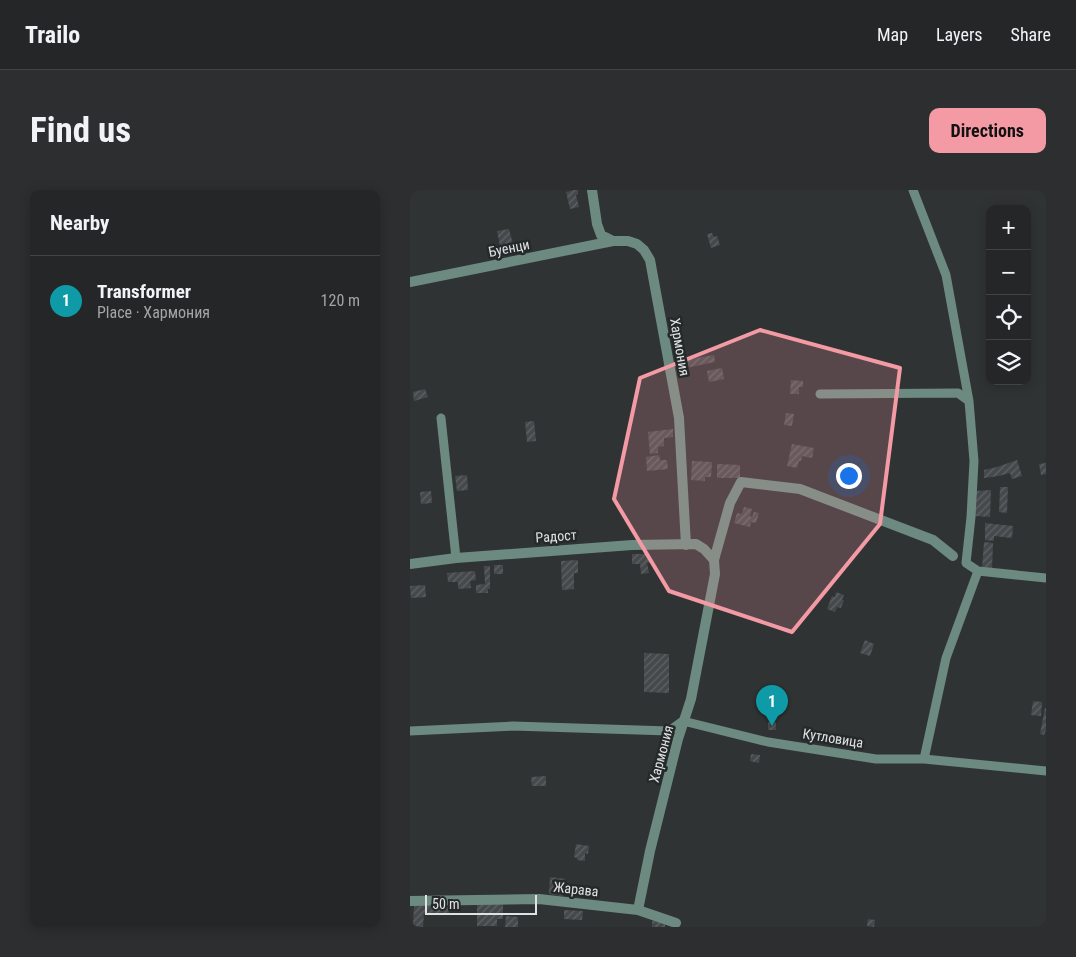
<!DOCTYPE html>
<html lang="en">
<head>
<meta charset="utf-8">
<style>
  body { margin:0; font-family:"Roboto Condensed",sans-serif; background:#2c2e2f; color:#f1f3f6 }
  .controls { position:absolute; right:15px; top:15px; display:grid; overflow:hidden; border-radius:10px; box-shadow:0 2px 12px #0003 }
  .controls button { width:45px; height:45px; display:grid; place-items:center; padding:0; border:0; border-bottom:1px solid #414344; background:#242627; color:#f1f3f6; font:25px sans-serif }
  .scale { position:absolute; left:15px; bottom:12px; width:112px; box-sizing:border-box; padding-left:5px; border:2px solid #e0e3e3; border-top:0; font-size:14px; line-height:18px; white-space:nowrap; color:#e0e3e3; -webkit-text-stroke:4px #26292a; paint-order:stroke }
  .you { position:absolute; left:438px; top:285px; width:18px; height:18px; margin:-12px; border:4px solid #fff; border-radius:50%; background:#1a73e8; box-shadow:0 0 0 8px #1a73e833 }
  .badge { display:grid; place-items:center; width:32px; height:32px; border-radius:50%; background:#f49aa5; color:#fff; font-size:16px; font-weight:700 }
  .pin { position:absolute; translate:-50% -41px; filter:drop-shadow(0 1px 2px #0008) }
  .pin::after { content:''; position:absolute; top:26px; width:18px; height:15px; background:inherit; clip-path:polygon(0 0,100% 0,50% 100%) }
  .list { margin:0; padding:0; list-style:none }
  h2 { display:flex; justify-content:space-between; align-items:center; height:65px; margin:0; padding:0 20px; font-size:21px }
  h2 small { font-size:16px; font-weight:400; color:#a3a5a7 }
  .list li { display:grid; grid-template-columns:32px 1fr auto; gap:15px; align-items:center; box-sizing:border-box; height:90px; padding:0 20px; border-top:1px solid #414344 }
  .list b { display:block; font-size:19px; white-space:nowrap }
  .list p { margin:0; font-size:16px; white-space:nowrap; color:#a3a5a7 }
  .list em { font-size:16px; font-style:normal; color:#a3a5a7 }
  .icon { flex:none; width:28px; height:28px; fill:none; stroke:currentColor; stroke-width:2; stroke-linecap:round; stroke-linejoin:round }
  .map { position:relative; flex:none; width:636px; height:737px; overflow:hidden; border-radius:10px }
  header { display:flex; align-items:center; gap:30px; box-sizing:border-box; height:70px; padding:0 25px; background:#242627; border-bottom:1px solid #414344 }
  header strong { font-size:24px }
  nav { display:flex; gap:28px; margin-inline-start:auto; font-size:18px }
  .intro { display:flex; align-items:center; justify-content:space-between; box-sizing:border-box; height:120px; padding:0 30px }
  h1 { margin:0; font-size:35px }
  .button { padding:12px 22px; border-radius:10px; background:#f49aa5; color:#111; font-size:18px; font-weight:700 }
  main { display:flex; gap:30px; padding:0 30px }
  aside { flex:1; background:#242627; border-radius:10px; box-shadow:0 2px 12px #0003 }
  .map>svg:first-child { display:block }
  .building { fill:url(#building-hatch) }
  .lines { fill:none; stroke-linecap:round; stroke-linejoin:round }
  .lane { stroke:#6c8a80; stroke-width:9 }
  .street { stroke:#6c8a80; stroke-width:10 }
  .marked { fill:#f49aa5; fill-opacity:0.2; stroke:#f49aa5; stroke-width:4; stroke-linejoin:round }
  .labels { text-anchor:middle; stroke-width:5; stroke-linejoin:round; paint-order:stroke }
  .street-label { font-size:14px; fill:#e0e3e3; stroke:#26292a }
</style>
</head>
<body>
<header>
<strong>Trailo</strong>
<nav><a>Map</a><a>Layers</a><a>Share</a></nav>
</header>
<div class="intro"><h1>Find us</h1><a class="button">Directions</a></div>
<main>
<aside>
<h2>Nearby<small></small></h2>
<ul class="list">
<li><span class="badge" style="background:#0f9aa8">1</span><div><b>Transformer</b><p>Place · Хармония</p></div><em>120 m</em></li>
</ul>
</aside>
<div class="map">
<svg width="636" height="737" viewBox="0 0 636 737">
  <defs>
    <pattern id="building-hatch" width="6" height="6" patternUnits="userSpaceOnUse" patternTransform="scale(1.25)"><rect width="6" height="6" fill="#46494b"/><path d="M-1 1l2-2M0 6l6-6M5 7l2-2" fill="none" stroke="#606365"/></pattern>
  </defs>
  <rect width="100%" height="100%" fill="#303334"/>
  <path class="building" d="M164,0h4v4l-2,1 3,12 -9,2 -4,-17z
    M99,39l4,15 -13,2 -3,-15z
    M302,43l2,4 3,-1 3,9 -9,3 -4,-14z
    M304,165l1,7 -34,7v3h-4l-2,-10z
    M312,178l2,11 -15,3 -2,-11z
    M381,190l12,1v6h-4v7h-9z
    M15,199l3,8 -14,4 -1,-9z
    M376,223l8,1 -2,12 -8,-1z
    M124,231l2,20 -9,1 -2,-20z
    M263,239v8l-9,1v8l-6,1v6l-8,1 -2,-22z
    M382,254l22,4 -2,10 -10,-2 -1,5h-2l-2,7 -10,-2z
    M249,265l1,5h7l1,9 -21,2 -1,-14z
    M607,270l5,16 -10,3 -2,-6 -11,3 -15,2v-8l13,-3z
    M282,271l20,1 -1,15h-6v4l-14,-1z
    M636,273v11l-5,1 -2,-11z
    M307,274l23,1v13h-23z
    M57,285l1,15 -11,1 -2,-15z
    M590,297h8l-1,26 -8,-1z
    M581,300l-1,27 -15,-1 1,-25z
    M21,301l1,12 -11,1 -1,-12z
    M334,317l8,2 -2,7 2,1 2,-5 5,1 -3,10 -5,-1 -1,5 -16,-4 3,-10 5,1z
    M575,333l28,3 -1,12 -18,-2v5l-9,-1z
    M574,352l9,1 -1,27 -10,-1z
    M222,364h18v9h-3l2,10 -8,1 -1,-10h-8z
    M168,370v13h-4v16l-12,1 -1,-29z
    M84,375h9v9h-9z
    M74,376h6v23h-2v4h-12v-8l9,-1z
    M65,381l1,9 -6,1 1,7 -13,1v-7h-10l-1,-9z
    M15,395l1,12 -15,1 -1,-12z
    M426,402l8,3 -2,5h2l-3,8 -4,-1 -2,5 -8,-3 5,-13 3,1z
    M455,450l9,4 -4,12 -10,-3z
    M234,463l25,1v39l-25,-1z
    M623,511l9,1 -1,14 -10,-1z
    M635,518h1v22l-2,5 -4,-1z
    M358,532h8v8h-8z
    M341,564l9,1 -1,8 -9,-2z
    M136,586v10h-14l-1,-9z
    M166,654l13,2 -1,8 -3,-1v8l-8,-1v-2l-3,-1z
    M140,687l15,2 -2,17 -14,-2z
    M67,714h26v15h-6v7h-20z
    M4,715l35,2v8l-25,-1 -1,13h-10z
    M154,720l19,1 -1,9 -18,-1z
    M96,726l12,1v10h-13z
    M458,729l7,1 -1,7 -7,-1z
    M242,731h13v6h-13z"/>
  <g class="lines">
    <path class="lane" d="M503,0l33,85 23,126 5,60 -3,56 -5,46 12,8 68,7
      M410,204l138,-1 11,8
      M31,228l15,140
      M0,541l103,-5 156,5 14,-10 85,21 108,17h48l122,12
      M514,569l22,-101 32,-87"/>
    <path class="street" d="M182,0l5,34 4,11 12,6h15l9,3 7,6 6,10 29,158 7,127
      M0,92l203,-41
      M304,370l16,-57 11,-21 59,7 133,51 20,16
      M0,374l46,-6 176,-13 64,-1 8,5 10,11 1,14 -24,125 -13,40 -28,112 -12,59
      M0,711l129,-2 99,11 38,13"/>
  </g>
  <path class="marked" d="M350,140l140,38 -20,156 -88,108 -123,-41 -55,-92 26,-121z"/>
  <g class="labels">
    <g class="street-label">
      <text transform="translate(99 58) rotate(-11)" y="5">Буенци</text>
      <text transform="translate(270 157) rotate(80)" y="5">Хармония</text>
      <text transform="translate(146 346) rotate(-4)" y="5">Радост</text>
      <text transform="translate(423 548) rotate(9)" y="5">Кутловица</text>
      <text transform="translate(251 564) rotate(-75)" y="5">Хармония</text>
      <text transform="translate(166 699) rotate(6)" y="5">Жарава</text>
    </g>
  </g>
</svg>
<div class="controls">
<button>+</button>
<button>−</button>
<button><svg class="icon" aria-label="locate" viewBox="0 0 24 24"><circle cx="12" cy="12" r="6"/><path d="M12 2v4M12 18v4M2 12h4M18 12h4"/></svg></button>
<button><svg class="icon" aria-label="layers" viewBox="0 0 24 24"><path d="M12 4l9 5-9 5-9-5zM3 14l9 5 9-5"/></svg></button>
</div>
<div class="scale">50 m</div>
<div class="you"></div>
<div class="pin badge" style="left:362px;top:536px;background:#0f9aa8">1</div>
</div>
</main>
</body>
</html>
